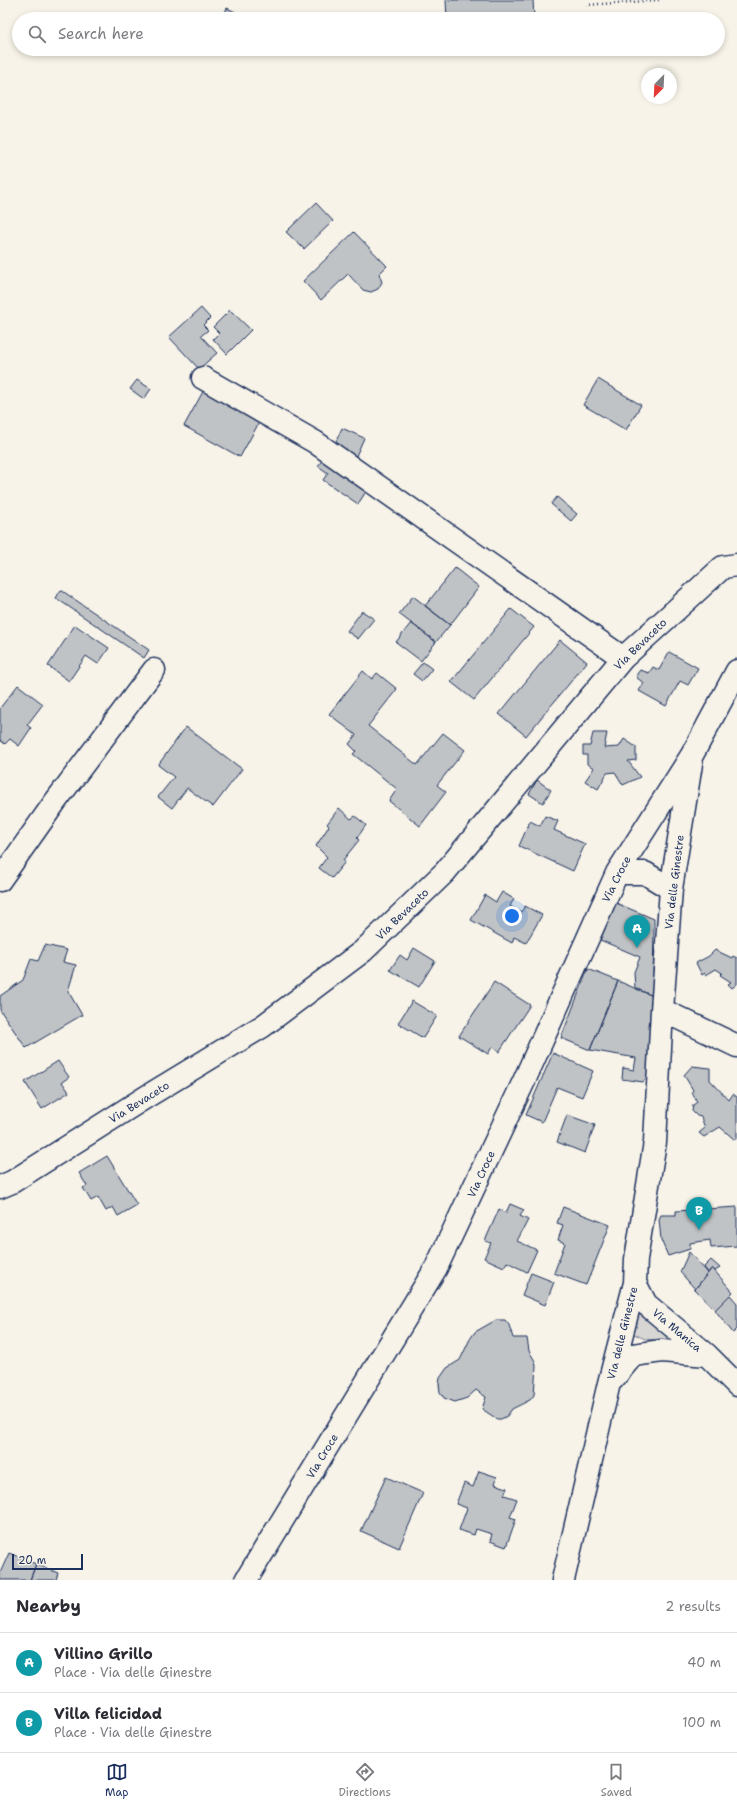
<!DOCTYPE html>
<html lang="en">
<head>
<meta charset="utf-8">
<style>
  body { margin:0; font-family:"Shantell Sans",sans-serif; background:#f2f2f3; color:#2b2b33 }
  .compass { position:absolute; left:641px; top:68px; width:36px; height:36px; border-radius:50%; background:#fff; box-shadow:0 2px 6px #0003; rotate:204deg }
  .scale { position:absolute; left:12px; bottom:10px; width:71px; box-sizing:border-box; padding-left:4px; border:2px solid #1b2f5e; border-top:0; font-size:11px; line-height:14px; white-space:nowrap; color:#1b2f5e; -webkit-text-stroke:3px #f7f3e8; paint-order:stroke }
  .you { position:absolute; left:512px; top:916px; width:14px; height:14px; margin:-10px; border:3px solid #fff; border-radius:50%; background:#1a73e8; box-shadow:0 0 0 6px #1a73e833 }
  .badge { display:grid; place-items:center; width:26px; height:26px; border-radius:50%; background:#1b2f5e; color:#fff; font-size:13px; font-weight:700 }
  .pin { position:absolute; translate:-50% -33px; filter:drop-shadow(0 1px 2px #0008) }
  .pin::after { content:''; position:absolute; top:21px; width:14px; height:12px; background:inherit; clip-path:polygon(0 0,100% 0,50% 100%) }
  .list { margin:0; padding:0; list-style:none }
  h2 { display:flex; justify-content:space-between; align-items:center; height:52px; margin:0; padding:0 16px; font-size:17px }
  h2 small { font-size:13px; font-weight:400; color:#7c7c81 }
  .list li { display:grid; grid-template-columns:26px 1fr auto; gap:12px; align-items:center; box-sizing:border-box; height:60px; padding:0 16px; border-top:1px solid #e1e1e2 }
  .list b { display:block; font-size:15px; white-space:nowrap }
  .list p { margin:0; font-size:13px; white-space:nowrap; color:#7c7c81 }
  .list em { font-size:13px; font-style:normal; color:#7c7c81 }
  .icon { flex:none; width:22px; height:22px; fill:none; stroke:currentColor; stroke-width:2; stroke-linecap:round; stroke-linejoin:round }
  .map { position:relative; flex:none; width:737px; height:1580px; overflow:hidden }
  .search { position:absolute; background:#fff; box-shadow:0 2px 6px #0003; left:12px; right:12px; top:12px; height:44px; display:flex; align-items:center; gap:10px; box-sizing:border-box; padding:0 14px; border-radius:22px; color:#7c7c81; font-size:15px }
  .sheet { height:172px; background:#fff }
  nav { display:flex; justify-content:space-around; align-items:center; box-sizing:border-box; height:56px; border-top:1px solid #e1e1e2; background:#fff; font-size:11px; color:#7c7c81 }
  nav a { display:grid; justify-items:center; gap:2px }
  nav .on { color:#1b2f5e }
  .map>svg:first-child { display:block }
  .green { fill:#d7d6d4; stroke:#798299 }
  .building { fill:#c0c3c5; stroke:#1b2f5e }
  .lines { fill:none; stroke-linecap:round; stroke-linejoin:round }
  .minor-casing { stroke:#1b2f5e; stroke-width:25 }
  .path { stroke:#1b2f5e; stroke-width:2.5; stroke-dasharray:1 3; stroke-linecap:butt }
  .minor { stroke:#f7f3e8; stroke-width:22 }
  .labels { text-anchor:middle; stroke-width:3; stroke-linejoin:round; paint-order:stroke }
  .street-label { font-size:11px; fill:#1b2f5e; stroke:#f7f3e8 }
</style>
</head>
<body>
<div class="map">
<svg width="737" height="1580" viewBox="0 0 737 1580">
  <rect width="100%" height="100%" fill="#f7f3e8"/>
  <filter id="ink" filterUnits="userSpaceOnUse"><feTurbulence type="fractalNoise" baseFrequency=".025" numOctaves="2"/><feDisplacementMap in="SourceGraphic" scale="8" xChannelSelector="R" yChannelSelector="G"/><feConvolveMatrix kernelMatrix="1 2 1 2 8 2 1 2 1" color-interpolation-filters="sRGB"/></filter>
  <g filter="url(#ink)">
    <path class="green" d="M638,1314l13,4 24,24 -30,-3 -13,-6z"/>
    <path class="building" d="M446,0h87l1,19h-87z
      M227,8l23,11h-28z
      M316,203l17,18 -29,28 -18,-17z
      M354,232l33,34 -8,8 3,8 -4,7 -7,3 -8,-2 -15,-16 -27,26 -18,-19z
      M201,308l9,10 -7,7 5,5 -7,6 16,17 -18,16 -30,-32z
      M230,310l21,20 -24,24 -14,-15 6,-6 -6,-6z
      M598,379l43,26 -15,25 -43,-25z
      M137,380l14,9 -7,10 -14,-10z
      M205,388l56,31 -21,38 -56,-31z
      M342,428l22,10 -9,20 -22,-10z
      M323,459l44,31 -9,14 -35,-24 5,-7 -10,-7z
      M557,497l20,17 -6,7 -20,-17z
      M455,568l24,19 -29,38 -25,-19z
      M61,590l88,60 -5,8 -88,-60z
      M413,596l37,29 -14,17 -37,-28z
      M511,609l23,18 -60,73 -23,-18z
      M362,611l12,8 -16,20 -11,-8z
      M411,623l25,19 -15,19 -25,-19z
      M75,625l34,23 -11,16 -12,-8 -17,25 -21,-15z
      M560,640l27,22 -61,74 -27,-22z
      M669,652l29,16 -10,17 -8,-4 -14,25 -27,-15 5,-8 -7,-5v-4l3,-4 9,3 4,-6 6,3z
      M423,662l9,7 -10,12 -9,-7z
      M363,671l9,8 5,-6 20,16 -29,37 49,39 26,-32 22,17 -28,35 9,7 -26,34 -31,-25 8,-12 -44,-35 3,-3 -7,-7 7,-9 -27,-21z
      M18,685l25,19 -16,21 4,3 -12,18 -9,-7 -5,5 -5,-4v-32z
      M186,727l56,42 -29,38 -26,-19 -15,20 -14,-11 16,-20 -16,-12z
      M593,733h14l-3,15 15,-1 5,-8 12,8v13l-8,1 12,16 -17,8 -8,-13 -8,1 -9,16 -13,-8 9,-13 -7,-4v-9h-4v-9h7z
      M537,780l14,10 -8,13 -14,-9z
      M339,808l12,11 4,-3 11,9 -9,13 2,2 -16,20 2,2 -13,16 -13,-10 8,-11 -11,-11 13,-20 -2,-2z
      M545,816l13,5 -4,9 31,14 -12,27 -54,-25 11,-25 10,5z
      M502,892l12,7 -4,7 11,6 4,-6 17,9 -16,28 -12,-6 -2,6 -41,-23 14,-25 11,7z
      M616,903l38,16 -1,77 -18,-8 -1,-16 6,-15 -40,-17z
      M45,945l22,5 -4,12 13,3 -8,26 14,24 -56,33 -26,-38v-14l23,-16 8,-21 7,2z
      M414,948l21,13 -16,26 -29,-17 10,-15 7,5z
      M715,950l17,8 1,-2 4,2v26l-5,4 -4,-4 3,-2 -11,-7 2,-2 -6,-4 -10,6 -1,-2 -3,2 -6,-12 13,-7z
      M588,969l30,12 -28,69 -29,-12z
      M618,981l35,15 -3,77 -7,9 -21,-3 1,-11 11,2 2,-12 -46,-8z
      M494,982l36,23 -31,47 -7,-5 -4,7 -29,-18z
      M412,1001l25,15 -14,22 -25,-15z
      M553,1053l40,18 -11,26 -25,-10 -15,35 -16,-7z
      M58,1061l11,16 -7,5 7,10 -27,17 -17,-27z
      M692,1066l18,2v12l19,20 4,-6 4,3v40l-2,3 -15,-13 -16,10 -5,-4 6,-5 -4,-11 -4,-1 -5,-5 1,-6 4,-3 -5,-10 1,-2 -9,-15z
      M567,1115l28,10 -10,28 -28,-11z
      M107,1156l30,49 -19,11 -5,-9 -7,4 -8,-14 -7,4 -8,-13 4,-2 -8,-13z
      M510,1204l14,6 -4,6 8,4 -11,21 20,9 -10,22 -20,-10 -3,5 -20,-9 7,-15 -6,-2 14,-32 7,4z
      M563,1207l47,18 -24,60 -32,-12 11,-30 -7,-3 5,-15 -6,-2z
      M737,1207v39l-26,2 -1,-8 -20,3v6l-22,7 -7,-16 -2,-21 2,-4h15v-4z
      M689,1252l19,21 -13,16 -15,-17z
      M711,1260l9,8 -5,3 -3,-3 -4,5 -4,-6z
      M712,1268l21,24 -18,18 -20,-21z
      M531,1273l23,9 -9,23 -23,-10z
      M730,1295l7,8v26l-4,4 -18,-23z
      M496,1320h9l4,5 4,13h14l2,13 6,10 1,5 -2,29 -4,5 -18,9 -5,7 -6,3h-4l-15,-10 4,-12 -10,-7 -9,8 -12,4 -11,-4 -4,-6 -1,-8 1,-6 7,-10 13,-8 10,-21 5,-7z
      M479,1471l18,6 -2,7 12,4 -3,7 13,4 -7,18 6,2 -10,28 -16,-6 2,-7 -16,-5 -2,6 -15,-5 8,-22 -11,-4 8,-21 9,4z
      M386,1477l37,16 -24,55 -38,-17z
      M9,1553l27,11 -6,16h-30v-7z
      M36,1564l22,9 -2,7h-26z"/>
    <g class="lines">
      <defs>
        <path id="minor" d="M203,378l112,64 308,216
          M617,873h28l26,16
          M0,880l55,-78 99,-132
          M662,1010l75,36
          M0,1187l12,-5 134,-85 117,-71 100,-75 82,-79 178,-214 100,-91 14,-2
          M635,1283l11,21 61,51 30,30
          M613,1379l20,-24 29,-4 45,4
          M246,1580l190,-312 88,-187 93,-208 75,-118 45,-84
          M563,1580l46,-197 26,-100 1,-24 19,-117 7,-132 9,-121 20,-125"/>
      </defs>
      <use href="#minor" class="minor-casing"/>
      <path class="path" d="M586,5l73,-5"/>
      <use href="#minor" class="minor"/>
    </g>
  </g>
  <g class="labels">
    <g class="street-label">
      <text transform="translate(640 644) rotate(-44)" y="4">Via Bevaceto</text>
      <text transform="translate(616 879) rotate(-63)" y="4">Via Croce</text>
      <text transform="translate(674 882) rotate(-83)" y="4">Via delle Ginestre</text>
      <text transform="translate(402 914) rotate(-44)" y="4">Via Bevaceto</text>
      <text transform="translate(139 1102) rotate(-32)" y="4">Via Bevaceto</text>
      <text transform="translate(481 1174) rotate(-65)" y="4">Via Croce</text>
      <text transform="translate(677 1330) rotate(40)" y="4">Via Manica</text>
      <text transform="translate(622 1333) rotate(-76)" y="4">Via delle Ginestre</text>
      <text transform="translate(322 1456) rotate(-59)" y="4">Via Croce</text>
    </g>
  </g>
</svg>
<svg class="compass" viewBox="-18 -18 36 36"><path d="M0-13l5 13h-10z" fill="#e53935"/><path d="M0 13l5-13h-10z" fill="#7c7c81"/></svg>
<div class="scale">20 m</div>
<div class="you"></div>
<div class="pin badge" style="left:637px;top:948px;background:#0f9aa8">A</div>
<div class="pin badge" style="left:699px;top:1230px;background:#0f9aa8">B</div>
<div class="search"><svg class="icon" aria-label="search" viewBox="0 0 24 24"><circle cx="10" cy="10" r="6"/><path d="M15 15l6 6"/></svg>Search here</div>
</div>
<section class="sheet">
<h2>Nearby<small>2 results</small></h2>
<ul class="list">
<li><span class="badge" style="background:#0f9aa8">A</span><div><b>Villino Grillo</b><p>Place · Via delle Ginestre</p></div><em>40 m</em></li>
<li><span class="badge" style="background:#0f9aa8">B</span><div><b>Villa felicidad</b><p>Place · Via delle Ginestre</p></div><em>100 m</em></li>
</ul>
</section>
<nav>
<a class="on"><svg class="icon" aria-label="map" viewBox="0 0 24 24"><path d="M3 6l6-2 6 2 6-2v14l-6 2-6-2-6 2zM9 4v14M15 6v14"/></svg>Map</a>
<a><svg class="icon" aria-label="directions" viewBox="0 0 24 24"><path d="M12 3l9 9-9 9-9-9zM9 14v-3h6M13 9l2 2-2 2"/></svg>Directions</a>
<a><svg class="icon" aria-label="saved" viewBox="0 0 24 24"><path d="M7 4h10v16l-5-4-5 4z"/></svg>Saved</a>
</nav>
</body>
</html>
